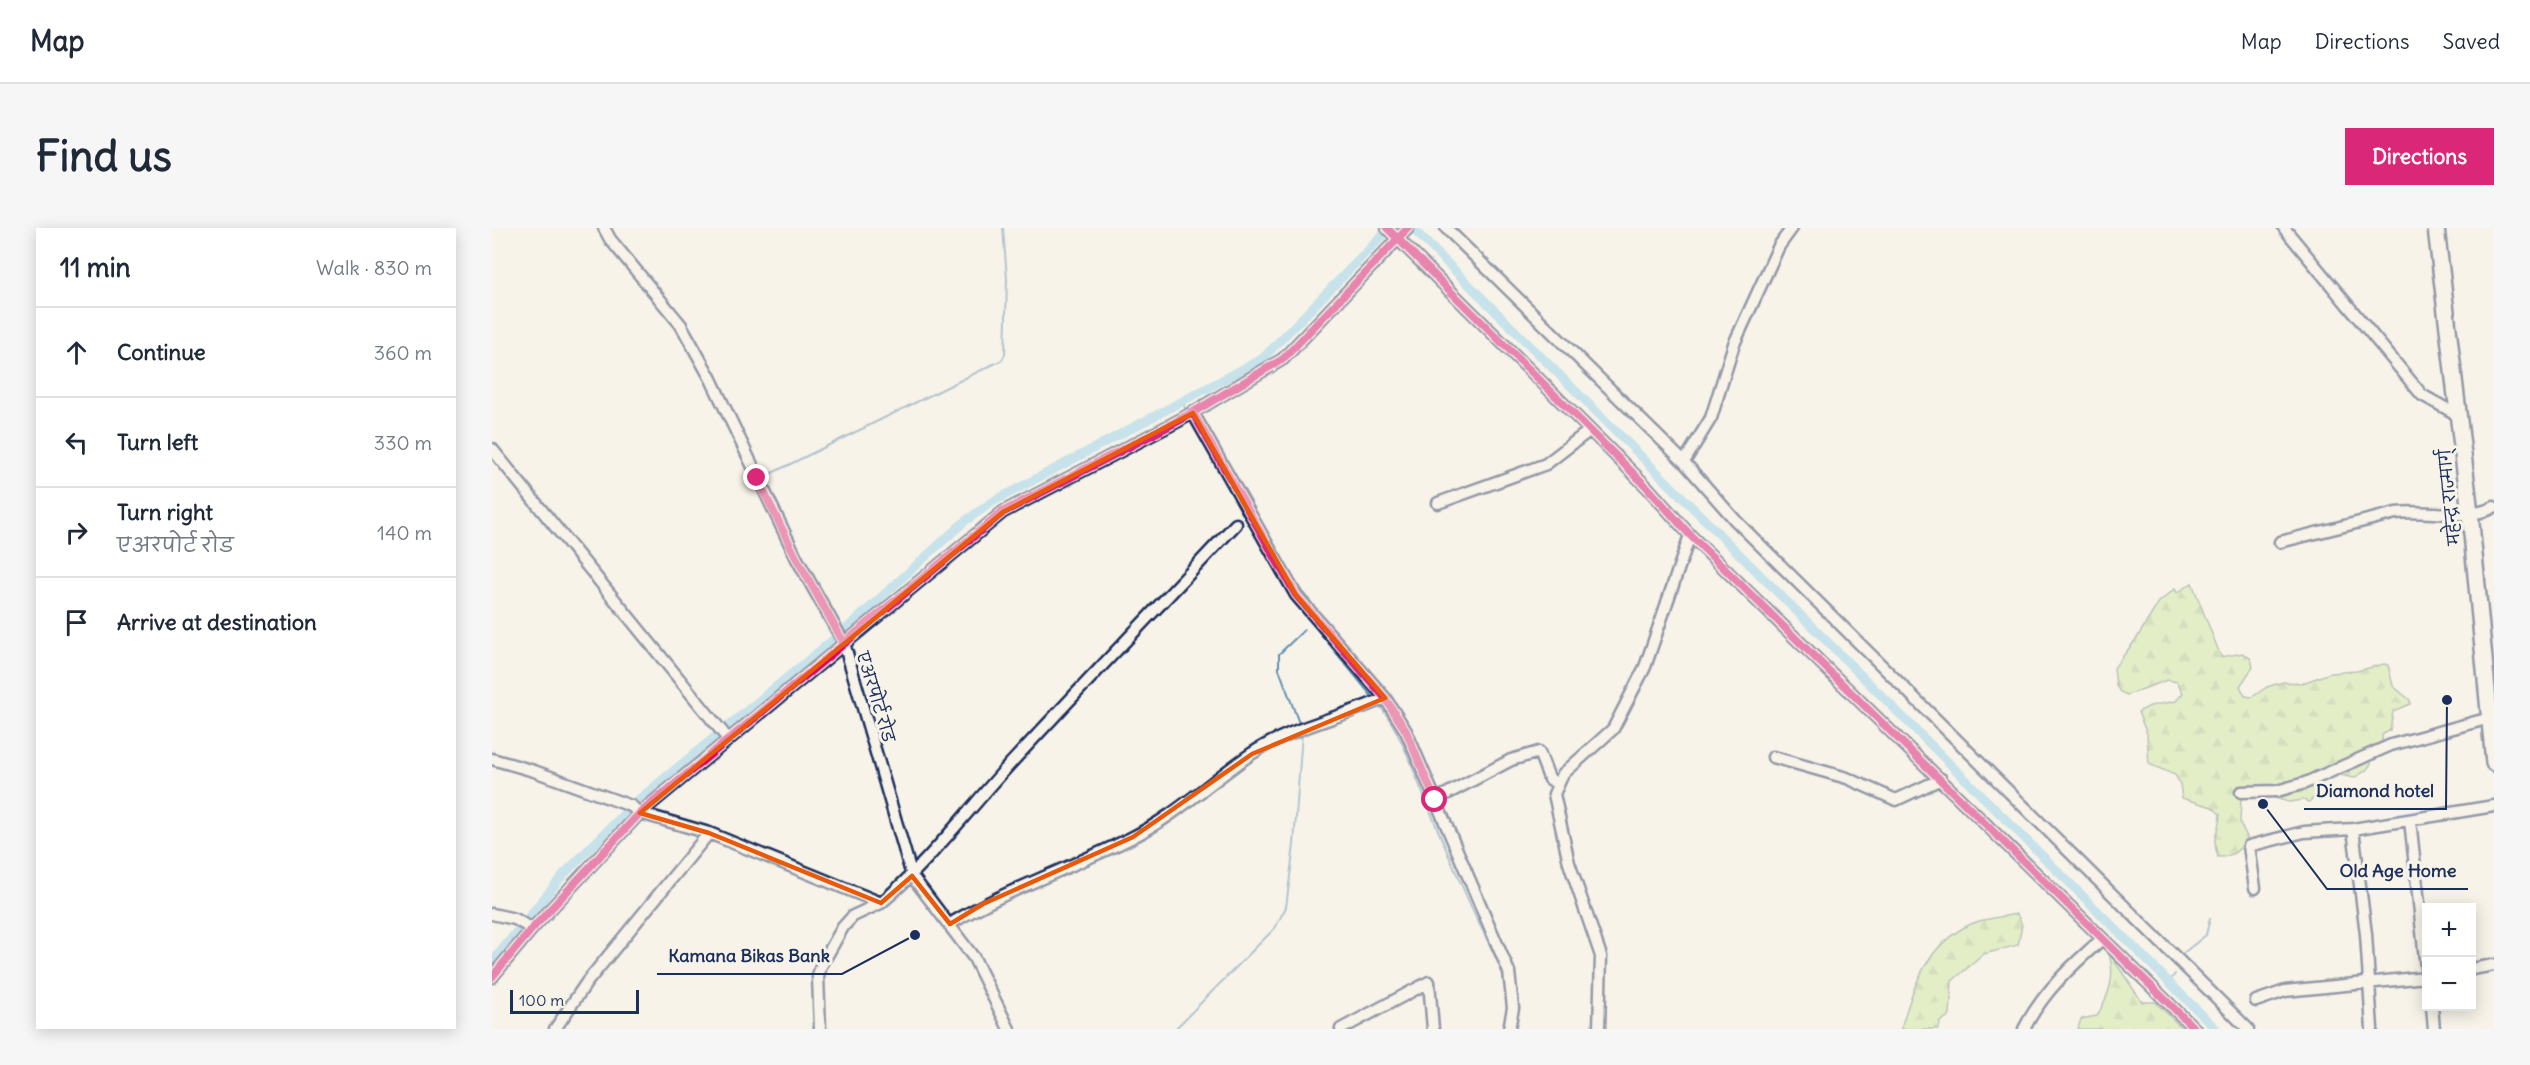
<!DOCTYPE html>
<html lang="en">
<head>
<meta charset="utf-8">
<style>
  body { margin:0; font-family:Delius,"Playpen Sans Deva",sans-serif; background:#f6f6f7; color:#1f2937 }
  .controls { position:absolute; right:18px; bottom:18px; display:grid; overflow:hidden; border-radius:0px; box-shadow:0 3px 15px #0003 }
  .controls button { width:54px; height:54px; display:grid; place-items:center; padding:0; border:0; border-bottom:2px solid #e0e1e3; background:#fff; color:#1f2937; font:30px sans-serif }
  .scale { position:absolute; left:18px; bottom:15px; width:129px; box-sizing:border-box; padding-left:6px; border:3px solid #1b2f5e; border-top:0; font-size:16px; line-height:21px; white-space:nowrap; color:#1b2f5e; -webkit-text-stroke:4px #f7f3e8; paint-order:stroke }
  .stop { position:absolute; width:18px; height:18px; margin:-14px; border:4px solid #db2777; border-radius:50%; background:#fff }
  .stop.end { background:#db2777; border-color:#fff; box-shadow:0 2px 6px #0008 }
  .list { margin:0; padding:0; list-style:none }
  h2 { display:flex; justify-content:space-between; align-items:center; height:78px; margin:0; padding:0 24px; font-size:26px }
  h2 small { font-size:20px; font-weight:400; color:#747a83 }
  .list li { display:grid; grid-template-columns:39px 1fr auto; gap:18px; align-items:center; box-sizing:border-box; height:90px; padding:0 24px; border-top:2px solid #e0e1e3 }
  .list b { display:block; font-size:22px; white-space:nowrap }
  .list p { margin:0; font-size:20px; white-space:nowrap; color:#747a83 }
  .list em { font-size:20px; font-style:normal; color:#747a83 }
  .icon { flex:none; width:33px; height:33px; fill:none; stroke:currentColor; stroke-width:2; stroke-linecap:round; stroke-linejoin:round }
  .map { position:relative; flex:none; width:2002px; height:801px; overflow:hidden; border-radius:0px }
  header { display:flex; align-items:center; gap:36px; box-sizing:border-box; height:84px; padding:0 30px; background:#fff; border-bottom:2px solid #e0e1e3 }
  header strong { font-size:28px }
  nav { display:flex; gap:33px; margin-inline-start:auto; font-size:21px }
  .intro { display:flex; align-items:center; justify-content:space-between; box-sizing:border-box; height:144px; padding:0 36px }
  h1 { margin:0; font-size:42px }
  .button { padding:15px 27px; border-radius:0px; background:#db2777; color:#fff; font-size:21px; font-weight:700 }
  main { display:flex; gap:36px; padding:0 36px }
  aside { flex:1; background:#fff; border-radius:0px; box-shadow:0 3px 15px #0003 }
  .map>svg:first-child { display:block }
  .forest { fill:url(#forest-firs); stroke:#728c80; stroke-width:1.5 }
  .lines { fill:none; stroke-linecap:round; stroke-linejoin:round }
  .stream { stroke:#5f8fb4; stroke-width:2 }
  .canal { stroke:#8ccfee; stroke-width:9 }
  .minor-casing { stroke:#1b2f5e; stroke-width:15 }
  .highway-casing { stroke:#1b2f5e; stroke-width:20 }
  .minor { stroke:#f7f3e8; stroke-width:10 }
  .highway { stroke:#f7f3e8; stroke-width:15 }
  .cycleway-casing { stroke:#f7f3e8; stroke-width:11 }
  .cycleway { stroke:#d6006c; stroke-width:8 }
  .route { stroke:#db2777; stroke-width:8 }
  .marked { fill:none; stroke:#e8590c; stroke-width:4.5; stroke-linejoin:round }
  .labels { text-anchor:middle; stroke-width:6; stroke-linejoin:round; paint-order:stroke }
  .street-label { font-size:16px; fill:#1b2f5e; stroke:#f7f3e8 }
  .leader { fill:none; stroke:#1b2f5e; stroke-width:2 }
  .callout-dot { fill:#1b2f5e; stroke:#f7f3e8; stroke-width:2 }
  .callout-label { font-size:18px; text-anchor:middle; font-weight:bold; fill:#1b2f5e; stroke:#f7f3e8; stroke-width:6; stroke-linejoin:round; paint-order:stroke }
</style>
</head>
<body>
<header>
<strong>Map</strong>
<nav><a>Map</a><a>Directions</a><a>Saved</a></nav>
</header>
<div class="intro"><h1>Find us</h1><a class="button">Directions</a></div>
<main>
<aside>
<h2>11 min<small>Walk · 830 m</small></h2>
<ul class="list">
<li><svg class="icon" aria-label="ahead" viewBox="0 0 24 24"><path d="M12 20V5M6 11l6-6 6 6"/></svg><div><b>Continue</b></div><em>360 m</em></li>
<li><svg class="icon" aria-label="left" viewBox="0 0 24 24"><path d="M17 20v-9H6M10 6l-5 5 5 5"/></svg><div><b>Turn left</b></div><em>330 m</em></li>
<li><svg class="icon" aria-label="right" viewBox="0 0 24 24"><path d="M7 20v-9h11M14 6l5 5-5 5"/></svg><div><b>Turn right</b><p>एअरपोर्ट रोड</p></div><em>140 m</em></li>
<li><svg class="icon" aria-label="arrive" viewBox="0 0 24 24"><path d="M6 21V4h12l-3 4 3 4H6"/></svg><div><b>Arrive at destination</b></div></li>
</ul>
</aside>
<div class="map">
<svg width="2002" height="801" viewBox="0 0 2002 801">
  <defs>
    <pattern id="forest-firs" width="22" height="20" patternUnits="userSpaceOnUse" patternTransform="scale(1.5)"><rect width="22" height="20" fill="#c9e9a1"/><path d="M5 1l3.5 6h-7zM16 11l3.5 6h-7z" fill="#acc88d"/></pattern>
  </defs>
  <rect width="100%" height="100%" fill="#f7f3e8"/>
  <filter id="ink" filterUnits="userSpaceOnUse"><feTurbulence type="fractalNoise" baseFrequency=".0167" numOctaves="2"/><feDisplacementMap in="SourceGraphic" scale="12" xChannelSelector="R" yChannelSelector="G"/><feConvolveMatrix kernelMatrix="1 2 1 2 8 2 1 2 1" color-interpolation-filters="sRGB"/></filter>
  <g filter="url(#ink)">
    <path class="forest" d="M1700,355l29,74 22,-4 8,6 2,8 -13,19 5,10 7,1 15,-10 16,-5 20,1 27,-10 27,-2 27,-7 4,1 5,21 17,14v4l-17,7 -3,19 -8,5 1,14 -9,4c-2,14 -8,19 -21,25l-20,-5 -18,11v12l-6,6 -6,-2 -14,2 -29,-8 4,3 -23,-1 -1,27 8,16c-8,10 -16,19 -30,18 -8,-26 2,-22 2,-43l-8,-7 -30,-9 -2,-14 -5,-9 -26,-11 -2,-30 -9,-22 12,-6 26,-5 7,-8 -6,-11 -10,-2 -40,15 -7,-3 -4,-6 -2,-18 23,-30 22,-36 16,-13 2,4z
      M1525,686l5,11 -4,20 -34,9 -32,27 -2,34 -10,7 -1,7h-38c12,-43 26,-85 70,-105 14,-6 32,-7 46,-10z
      M1617,725l33,49h13l28,27h-105l3,-10 16,-3c12,-22 19,-37 12,-63z"/>
    <g class="lines">
      <path class="stream" d="M690,175l5,8
        M710,212l87,155 85,104
        M276,247l234,-115 3,-6 2,-75 -4,-51
        M888,478c23,29 34,68 49,102 23,57 47,113 76,167
        M808,498l-21,-57v-15l25,-24
        M1689,727l25,-20 4,-17
        M1677,754l6,-8
        M683,801l100,-101 11,-21 8,-62 8,-113"/>
      <path class="canal" d="M920,0l804,801
        M354,401l119,-108 29,-20 268,-142 124,-127
        M0,734l71,-87 75,-75 196,-161"/>
      <defs>
        <path id="minor" d="M112,0l6,11 71,86 30,54 86,180 47,84 68,233 62,82 35,71
          M895,0l260,259 43,48 505,494
          M954,0l238,234 52,59 512,508
          M1792,0l138,167 36,20
          M701,185l103,182 89,103 21,33 103,241 4,36 -4,21
          M0,221l236,290
          M1192,234l27,-44 23,-74 45,-98 13,-18
          M946,275l108,-39 44,-34
          M1788,314l116,-29c29,-4 75,8 98,-6
          M1281,529l74,21 49,22 45,-21
          M0,531l42,12 97,35 9,7 69,20 172,70c48,-41 87,-93 130,-140 74,-80 150,-159 225,-239
          M1749,564l36,-1 28,-8 86,-38 99,-27
          M943,572l76,-40 28,-8 10,26 9,7
          M1918,592l16,148
          M1861,601l13,105 6,95
          M1763,660l-6,-42 55,-14 49,-3 141,-23
          M0,686l23,5 17,10
          M458,696c57,-35 121,-56 181,-86 43,-21 80,-57 120,-84 40,-27 90,-36 134,-56
          M1980,741l22,-4
          M0,749l40,-48 108,-116 363,-301 177,-92 103,-61 125,-131
          M1764,773l29,-10 141,-14
          M1940,778l2,23
          M63,801l32,-47 122,-149
          M328,801l-2,-53 3,-10 22,-39 10,-11 28,-13
          M849,801l88,-47 4,47
          M1107,801l2,-73 -32,-93 -15,-69 9,-20 50,-45 32,-62 45,-132
          M1532,801c19,-37 47,-63 78,-90"/>
        <path id="highway" d="M1944,0l34,285 24,250"/>
      </defs>
      <use href="#minor" class="minor-casing"/>
      <use href="#highway" class="highway-casing"/>
      <use href="#minor" class="minor"/>
      <use href="#highway" class="highway"/>
      <defs>
        <path id="cycleway" d="M895,0l260,259 43,48 505,494
          M0,749l40,-48 108,-116 363,-301 177,-92 103,-61 125,-131"/>
      </defs>
      <use href="#cycleway" class="cycleway-casing"/>
      <use href="#cycleway" class="cycleway"/>
    </g>
  </g>
  <g class="lines" filter="url(#ink)">
    <path class="route" d="M265,250l40,81 47,84 159,-131 190,-99 103,182 89,103 21,33 29,69"/>
  </g>
  <path d="M0 0H2002V801H0ZM701,185l103,182 89,103 -133,56 -119,83 -150,67 -33,20 -38,-48 -31,27 -172,-70 -69,-20 363,-301z" fill="#f7f3e8" fill-opacity=".55" fill-rule="evenodd"/>
  <path class="marked" d="M701,185l103,182 89,103 -133,56 -119,83 -150,67 -33,20 -38,-48 -31,27 -172,-70 -69,-20 363,-301z"/>
  <g class="labels">
    <g class="street-label">
      <text transform="translate(1957 269) rotate(-96)" y="6">महेन्द्र राज्मार्ग्</text>
      <text transform="translate(384 469) rotate(73)" y="6">एअरपोर्ट रोड</text>
    </g>
  </g>
  <path class="leader" d="M1955 472L1954 581H1812M1771 576L1835 661H1976M423 707L350 746H165"/>
  <g class="callout-dot">
    <circle cx="1955" cy="472" r="6"/>
    <circle cx="1771" cy="576" r="6"/>
    <circle cx="423" cy="707" r="6"/>
  </g>
  <g class="callout-label">
    <text x="1883" y="569">Diamond hotel</text>
    <text x="1906" y="649">Old Age Home</text>
    <text x="257" y="734">Kamana Bikas Bank</text>
  </g>
</svg>
<div class="controls">
<button>+</button>
<button>−</button>
</div>
<div class="scale">100 m</div>
<div class="stop" style="left:943px;top:572px"></div>
<div class="stop end" style="left:265px;top:250px"></div>
</div>
</main>
</body>
</html>
